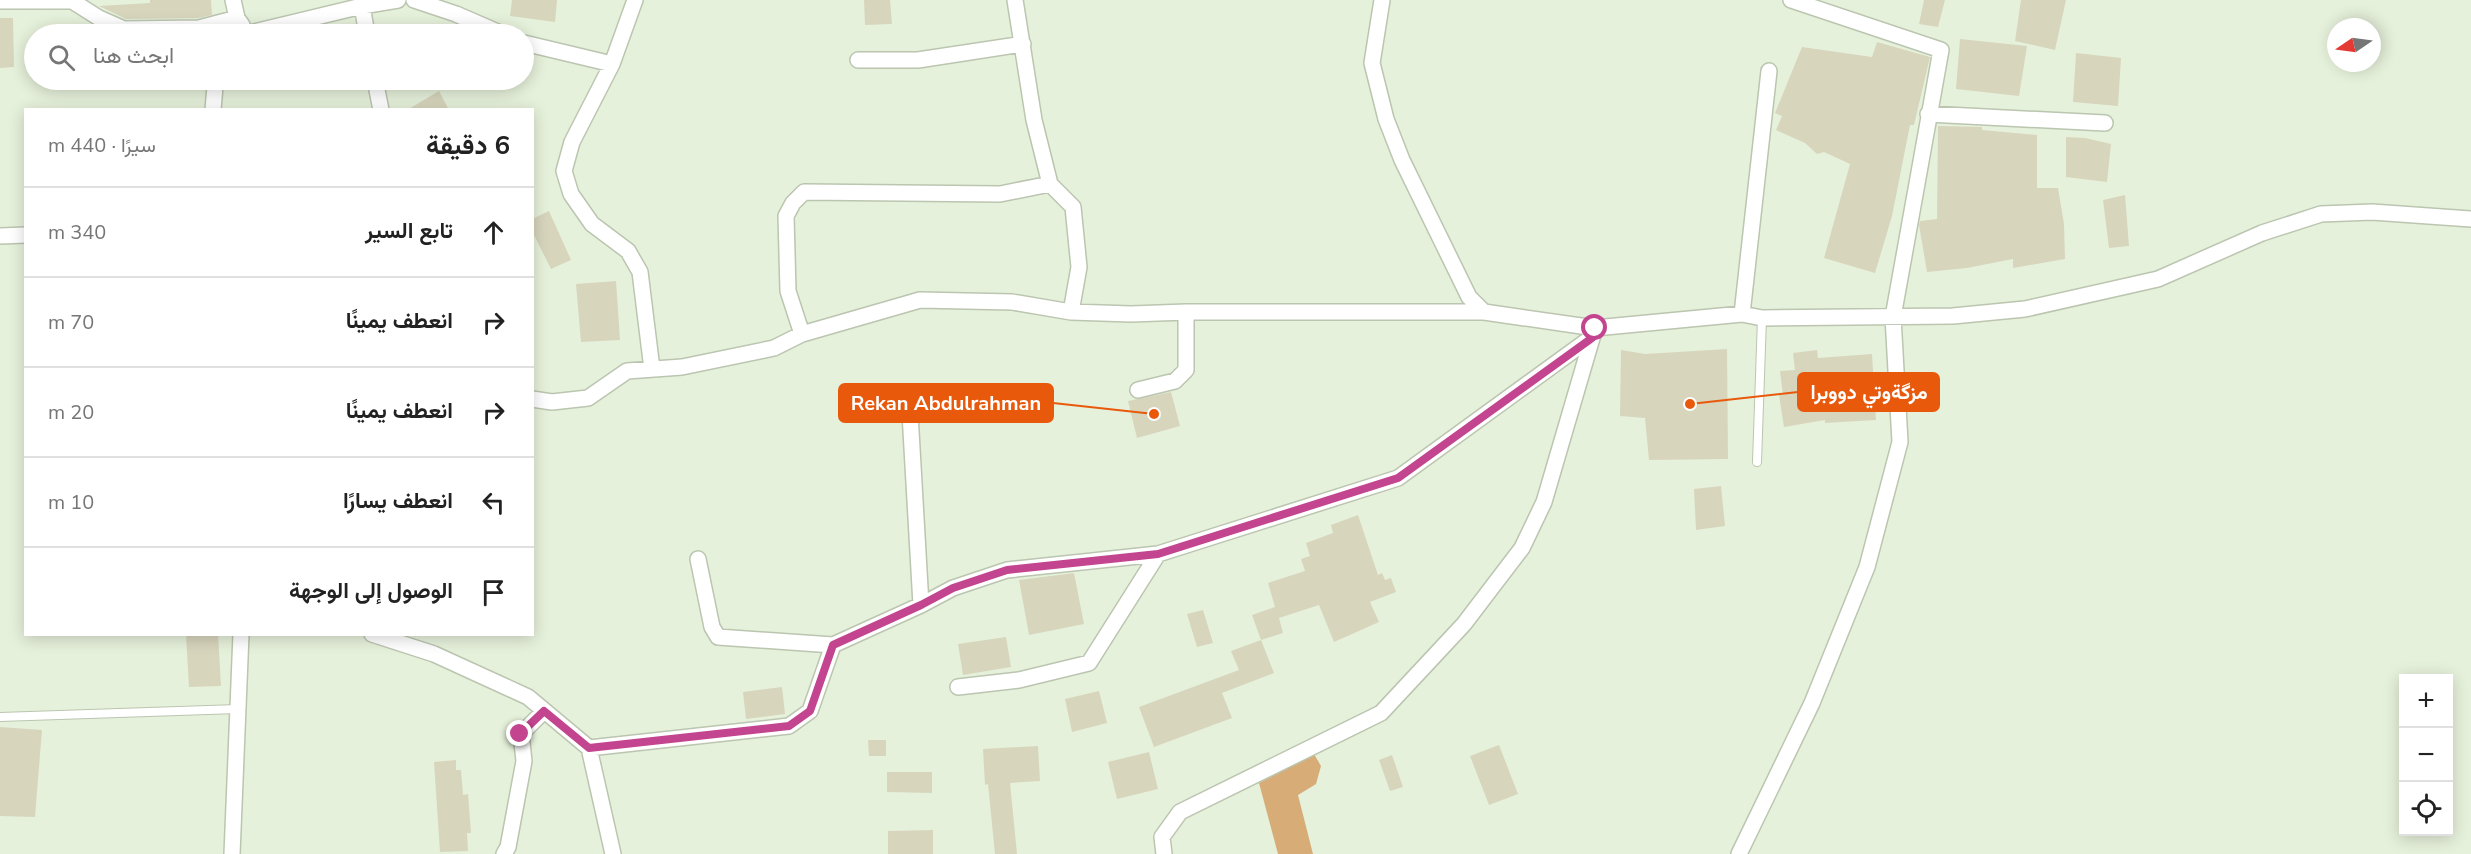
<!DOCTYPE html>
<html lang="ar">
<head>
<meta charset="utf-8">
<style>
  body { margin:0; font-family:"Nunito Sans",Vazirmatn,sans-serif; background:#f2f2f2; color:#222; direction:rtl }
  .controls { position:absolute; right:18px; bottom:18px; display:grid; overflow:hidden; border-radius:0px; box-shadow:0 3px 15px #0003 }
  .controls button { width:54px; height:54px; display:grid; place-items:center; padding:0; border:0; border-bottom:2px solid #e0e0e0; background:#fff; color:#222; font:30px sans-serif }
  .compass { position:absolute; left:2327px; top:18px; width:54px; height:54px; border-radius:50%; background:#fff; box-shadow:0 3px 15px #0003; rotate:257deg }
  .stop { position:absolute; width:18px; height:18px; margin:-14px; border:4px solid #c3448f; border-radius:50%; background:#fff }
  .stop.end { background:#c3448f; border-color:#fff; box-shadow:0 2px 6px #0008 }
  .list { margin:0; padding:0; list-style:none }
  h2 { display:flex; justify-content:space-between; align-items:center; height:78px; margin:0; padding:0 24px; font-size:26px }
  h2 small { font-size:20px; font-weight:400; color:#767676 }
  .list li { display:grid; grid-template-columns:39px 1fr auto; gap:18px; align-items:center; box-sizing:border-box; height:90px; padding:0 24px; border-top:2px solid #e0e0e0 }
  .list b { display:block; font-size:22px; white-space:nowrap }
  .list em { font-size:20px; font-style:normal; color:#767676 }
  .icon { flex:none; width:33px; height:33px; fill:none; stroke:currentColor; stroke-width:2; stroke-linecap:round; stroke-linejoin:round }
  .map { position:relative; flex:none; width:2471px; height:854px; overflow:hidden; direction:ltr }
  .search { position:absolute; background:#fff; box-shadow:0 3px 15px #0003; left:24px; top:24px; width:510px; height:66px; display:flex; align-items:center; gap:15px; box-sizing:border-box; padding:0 21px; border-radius:33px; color:#767676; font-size:22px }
  .panel { position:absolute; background:#fff; box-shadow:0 3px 15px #0003; left:24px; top:108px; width:510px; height:528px; border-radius:0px; direction:rtl }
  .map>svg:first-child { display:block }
  .forest { fill:#d7ac76 }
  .building { fill:#d8d5bd }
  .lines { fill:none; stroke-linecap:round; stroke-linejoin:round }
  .service-casing { stroke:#bbc5b0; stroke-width:10 }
  .minor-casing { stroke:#bbc5b0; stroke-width:18 }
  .service { stroke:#fff; stroke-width:8 }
  .minor { stroke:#fff; stroke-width:15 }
  .route { stroke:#c3448f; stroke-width:8 }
  .leader { fill:none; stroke:#e8590c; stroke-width:2 }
  .callout-dot { fill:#e8590c; stroke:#fff; stroke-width:2 }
  .callout { fill:#e8590c; stroke:#e8590c; stroke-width:2 }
  .callout-label { font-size:20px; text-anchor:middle; font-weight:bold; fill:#fff }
</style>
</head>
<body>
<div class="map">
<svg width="2471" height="854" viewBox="0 0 2471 854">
  <rect width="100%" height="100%" fill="#e6f1db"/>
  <path class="forest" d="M1314,754l7,12 -5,18 -18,11 15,59h-35l-19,-71z"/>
  <path class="building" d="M150,0h61l1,15 -14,3 -72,1 -27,-13 51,-3z
    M512,0h45l-2,22 -45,-6z
    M864,0h26l2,24 -27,1z
    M1924,0h21l-7,27 -19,-3z
    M2021,0h45l-11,50 -40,-9z
    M0,18h13l1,49 -14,1z
    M1960,39l67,7 -8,50 -63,-7z
    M1877,42l53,15 -16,68h-4l-18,91 -17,57 -51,-15 26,-94 -26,-12 -7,2 -12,-11 -29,-13 6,-14 -7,-3 27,-66 70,10z
    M2076,53l45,5 -3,48 -45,-4z
    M439,91l10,19h-42z
    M1938,126l44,1v3l55,5v53h21l6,36 1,35 -52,9v-9l-46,9 -40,4 -8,-47 1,-4 17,-2z
    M2066,137l19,1 26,6 -4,38 -41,-5z
    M2125,195l4,51 -20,2 -6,-48z
    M549,211l22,49 -20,9 -19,-38v-12z
    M616,281l4,59 -39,2 -5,-58z
    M1727,349l1,110 -79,1 -4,-42 -25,-2 1,-66 24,4z
    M1817,350l1,8 54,-4 4,66 -51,3v-3l-41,7 -5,-32h4l-3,-24 15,-1 -2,-17z
    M1171,392l9,34 -43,12 -9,-37z
    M1721,486l4,40 -29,4 -2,-41z
    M1358,515l20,60 4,-2 3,7 6,-2 5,14 -26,10 9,20 -45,20 -15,-37 -40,13 4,15 -22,7 -9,-25 23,-8 -7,-24 37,-12 -4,-12 9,-3 -4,-13 27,-10 -2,-8z
    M1074,573l10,51 -55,11 -10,-55z
    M1203,610l10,33 -16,4 -10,-33z
    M186,634h32l3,52 -32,1z
    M1006,637l5,30 -48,8 -5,-31z
    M1261,640l13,33 -52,20 10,25 -78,29 -15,-40 100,-37 -8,-19z
    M782,687l3,27 -39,5 -3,-27z
    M1099,691l8,32 -35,9 -7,-33z
    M0,727l42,3 -7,87 -35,-1z
    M868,740h18v16h-17z
    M1499,745l19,49 -29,11 -19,-49z
    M1038,746l2,35 -30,2 7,71h-22l-7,-70 -3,1 -2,-36z
    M1149,752l9,37 -41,10 -9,-37z
    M1392,755l11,32 -13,4 -11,-31z
    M456,760v10h5l2,25 5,-1 3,39h-4l1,18 -28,1 -6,-90z
    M887,772h45v21l-45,-1z
    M933,830v24h-45v-23z"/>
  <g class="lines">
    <defs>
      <path id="service" d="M1757,462l5,-144
        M0,717l238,-8"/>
      <path id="minor" d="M233,0l4,18 5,7
        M414,0l42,14 46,20
        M1015,0l19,120 16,64 23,23 6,60 -8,45
        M1382,0l-10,63 14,56 16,41 67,137 15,15
        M0,1h72l27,17 25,11 75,-1 38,-10
        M362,6l5,28
        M246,34l116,-28 36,-6
        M524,43l88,21 23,-64
        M858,60h60l105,-16
        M612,64l-40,78 -8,29 7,23 21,30 36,27 12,21 12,97
        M375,80l6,30
        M213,110l2,-24 4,-6
        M1928,114l177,9
        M0,236l26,-1
        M1742,314l27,-243
        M802,334l-14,-43 -2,-75 7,-13 11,-11 196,2 50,-10
        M1138,390l37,-9 11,-11v-58
        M909,396l12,209
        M532,399l20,3 36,-4 39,-27 55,-4 92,-19 28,-14 118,-34 92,2 59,10 60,2 55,-2h298l111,16
        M698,559l14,68 6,10 115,8
        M372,634l62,20 94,43 61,51 24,106
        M958,687l61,-7 70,-17 69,-109
        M589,748l200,-22 21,-15 23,-66 88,-40 32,-17 54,-18 151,-16 240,-76 194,-141
        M232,854l9,-220
        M504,854l4,-7 16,-86 -3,-27 23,-23
        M1164,854l-2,-17 18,-25 201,-99 83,-89 58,-76 22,-46 51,-174 147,-14 20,4 191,-2 72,-7 133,-30 104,-46 59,-19 51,-2 99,7
        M1739,854l73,-151 55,-136 33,-125 -7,-125 48,-267 -150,-50"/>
    </defs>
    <use href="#service" class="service-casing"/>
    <use href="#minor" class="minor-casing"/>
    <use href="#service" class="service"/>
    <use href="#minor" class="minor"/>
  </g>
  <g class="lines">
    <path class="route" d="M520,734l24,-23 45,37 200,-22 21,-15 23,-66 88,-40 32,-17 54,-18 151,-16 240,-76 194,-140 3,-10"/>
  </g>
  <path class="leader" d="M1690 404L1798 392M1154 414L1053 403"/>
  <g class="callout-dot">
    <circle cx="1690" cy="404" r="6"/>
    <circle cx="1154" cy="414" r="6"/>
  </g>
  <g class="callout">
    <rect x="1798" y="373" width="141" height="38" rx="6"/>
    <rect x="839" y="384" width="214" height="38" rx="6"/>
  </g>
  <g class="callout-label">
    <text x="1869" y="399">مزگةوتي دووبرا</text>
    <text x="946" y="410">Rekan Abdulrahman</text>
  </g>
</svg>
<div class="controls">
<button>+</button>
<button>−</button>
<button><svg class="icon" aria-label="locate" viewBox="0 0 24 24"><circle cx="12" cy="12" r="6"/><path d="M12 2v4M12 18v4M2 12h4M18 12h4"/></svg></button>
</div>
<svg class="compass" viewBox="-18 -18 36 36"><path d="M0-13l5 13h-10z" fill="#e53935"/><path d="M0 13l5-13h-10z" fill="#767676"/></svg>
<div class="stop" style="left:1595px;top:328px"></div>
<div class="stop end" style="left:520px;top:734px"></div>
<div class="search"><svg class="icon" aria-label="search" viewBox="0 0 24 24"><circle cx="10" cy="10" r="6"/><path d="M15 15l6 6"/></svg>ابحث هنا</div>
<section class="panel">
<h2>6 دقيقة<small>سيرًا · 440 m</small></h2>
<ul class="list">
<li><svg class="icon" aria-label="ahead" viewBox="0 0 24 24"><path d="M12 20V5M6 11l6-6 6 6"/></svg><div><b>تابع السير</b></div><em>340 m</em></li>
<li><svg class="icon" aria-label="right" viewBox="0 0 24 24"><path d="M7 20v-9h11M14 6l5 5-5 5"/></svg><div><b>انعطف يمينًا</b></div><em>70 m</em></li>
<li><svg class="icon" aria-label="right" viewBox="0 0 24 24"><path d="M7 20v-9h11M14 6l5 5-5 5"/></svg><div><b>انعطف يمينًا</b></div><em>20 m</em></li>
<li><svg class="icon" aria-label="left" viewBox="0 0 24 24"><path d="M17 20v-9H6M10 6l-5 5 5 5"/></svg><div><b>انعطف يسارًا</b></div><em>10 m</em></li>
<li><svg class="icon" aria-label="arrive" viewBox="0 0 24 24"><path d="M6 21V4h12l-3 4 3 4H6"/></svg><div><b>الوصول إلى الوجهة</b></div></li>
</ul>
</section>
</div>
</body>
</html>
